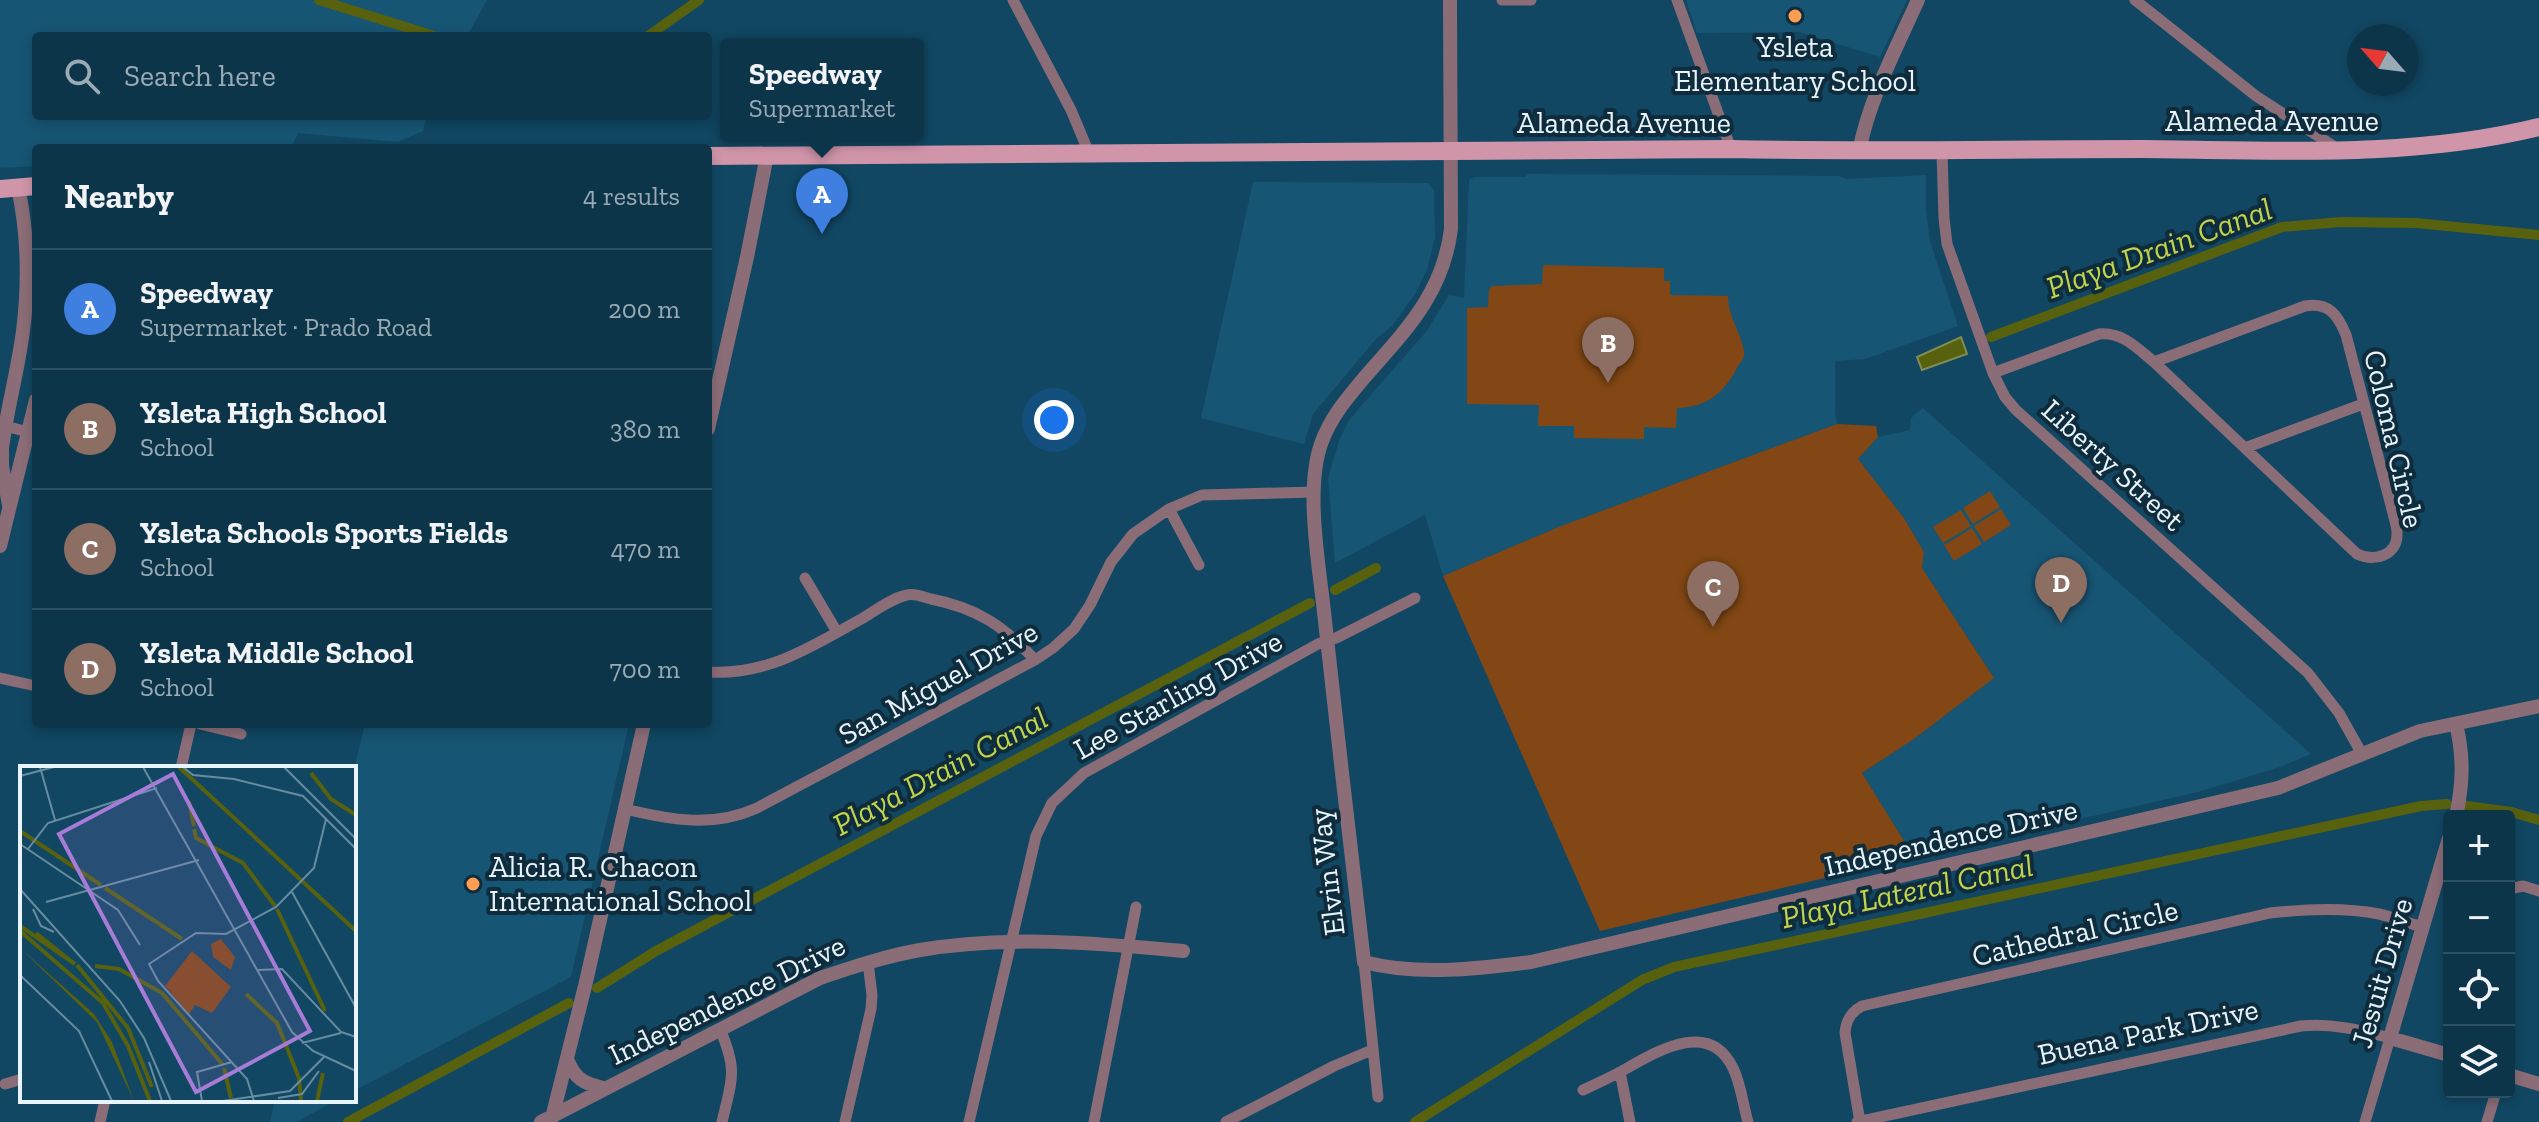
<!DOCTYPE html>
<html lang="en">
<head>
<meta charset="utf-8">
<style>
  body { margin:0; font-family:"Zilla Slab",serif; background:#1b4054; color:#f1f3f6 }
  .controls { position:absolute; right:24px; bottom:24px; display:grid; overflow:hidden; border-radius:8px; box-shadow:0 4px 12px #0003 }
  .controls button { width:72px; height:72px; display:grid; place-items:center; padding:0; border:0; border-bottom:2px solid #2d5062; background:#0d354a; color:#f1f3f6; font:40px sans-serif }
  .compass { position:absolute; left:2347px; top:24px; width:72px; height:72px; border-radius:50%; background:#0d354a; box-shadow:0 4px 12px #0003; rotate:298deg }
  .you { position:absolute; left:1054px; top:420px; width:28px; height:28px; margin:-20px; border:6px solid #fff; border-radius:50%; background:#1a73e8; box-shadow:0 0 0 12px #1a73e833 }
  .badge { display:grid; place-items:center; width:52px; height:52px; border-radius:50%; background:#fc9d53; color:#fff; font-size:26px; font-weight:700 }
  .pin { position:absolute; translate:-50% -66px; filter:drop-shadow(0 2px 4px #0008) }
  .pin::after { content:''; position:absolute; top:42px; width:28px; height:24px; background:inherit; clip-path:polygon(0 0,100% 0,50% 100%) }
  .popup { position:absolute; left:720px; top:38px; width:204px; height:104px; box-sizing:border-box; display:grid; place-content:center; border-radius:8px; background:#0d354a; filter:drop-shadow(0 2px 6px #0005); font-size:26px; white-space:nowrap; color:#9aabb5 }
  .popup b { font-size:30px; color:#f1f3f6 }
  .popup::after { content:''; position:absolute; left:50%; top:100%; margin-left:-16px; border:16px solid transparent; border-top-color:#0d354a }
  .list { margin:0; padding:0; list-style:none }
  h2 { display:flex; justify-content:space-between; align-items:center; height:104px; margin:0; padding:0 32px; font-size:34px }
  h2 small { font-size:26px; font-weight:400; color:#9aabb5 }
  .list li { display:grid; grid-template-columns:52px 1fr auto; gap:24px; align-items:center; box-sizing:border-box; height:120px; padding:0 32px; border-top:2px solid #2d5062 }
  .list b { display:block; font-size:30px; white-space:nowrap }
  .list p { margin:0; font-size:26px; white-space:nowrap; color:#9aabb5 }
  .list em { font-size:26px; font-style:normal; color:#9aabb5 }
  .icon { flex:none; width:44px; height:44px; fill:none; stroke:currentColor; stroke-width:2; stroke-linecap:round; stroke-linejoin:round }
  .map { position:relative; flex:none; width:2539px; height:1122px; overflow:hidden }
  .search { position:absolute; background:#0d354a; box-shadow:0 4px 12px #0003; left:32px; top:32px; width:680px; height:88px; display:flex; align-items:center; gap:20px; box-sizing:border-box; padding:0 28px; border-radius:8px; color:#9aabb5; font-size:30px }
  .panel { position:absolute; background:#0d354a; box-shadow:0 4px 12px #0003; left:32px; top:144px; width:680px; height:584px; border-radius:8px }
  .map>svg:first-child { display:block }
  .built { fill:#175574 }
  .green { fill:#824714 }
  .water { fill:#57610e; stroke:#828d55; stroke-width:2 }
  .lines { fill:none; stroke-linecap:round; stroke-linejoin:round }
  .canal { stroke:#57610e; stroke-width:10 }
  .minor { stroke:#8b6d77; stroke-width:11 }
  .tertiary { stroke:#8b6d77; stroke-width:14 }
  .primary { stroke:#d195aa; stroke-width:18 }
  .poi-dot { fill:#fc9d53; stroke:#0f2c3c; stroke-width:3 }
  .labels { text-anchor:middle; stroke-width:8; stroke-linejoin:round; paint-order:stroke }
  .poi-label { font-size:30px; fill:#e7f4fc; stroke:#0f2c3c }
  .street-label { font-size:30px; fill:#e7f4fc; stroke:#0f2c3c }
  .water-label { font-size:32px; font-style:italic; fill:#c1d44c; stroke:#0f2c3c }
  .inset-river { fill:none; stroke:#57610e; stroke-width:4 }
  .inset-road { fill:none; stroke:#678ca0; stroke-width:2 }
  .view { fill:#a67cd7; fill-opacity:0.15; stroke:#a67cd7; stroke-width:4 }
  .inset-edge { fill:none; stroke:#e7f4fc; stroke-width:4 }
</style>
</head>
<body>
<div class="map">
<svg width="2539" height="1122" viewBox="0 0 2539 1122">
  <rect width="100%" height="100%" fill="#114763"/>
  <path class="built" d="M0,0h487l-20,36h-431v80h391l-4,15 -25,11 -100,-9 -7,15h-255v18l-36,2z
    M1686,0h221l-27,57 -81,-25 -102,1z
    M1528,174l312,2 6,3 80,-4v34l4,32 28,85 -93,33 -30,2v51l2,12 -276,102 -118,50 -18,-61 -90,48 -7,-85 12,-40 8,-16 13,-16 65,-74 23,-37 15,3 5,-118 5,-3h51z
    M1253,182l175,1 6,7 1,48 -8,32 -12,24 -23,32 -15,12 -64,76 -9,30 -103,-26z
    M1923,408l388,346 -31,13 -82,25 -284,65 -52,-84 52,-34 80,-61 -72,-110 2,-16 -20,-34 -46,-59 20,-22 32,-7 1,-12z
    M365,724h264l-58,253 -217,114v-322z
    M275,1100h62l-41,22h-26z"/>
  <path class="green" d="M1543,265l121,3v13h6v14l58,1c0,21 13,36 16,55 1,9 -4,10 -7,17 -14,26 -30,39 -60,40l-1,20 -32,-1v12l-70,-1v-12h-36l1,-21 -72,-1v-96l21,-1 1,-17 3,-4 50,-2z
    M1837,424l39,2 2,11 -20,22 46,59 20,34 -2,16 72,110 -80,61 -52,34 52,84 -314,74 -157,-355 118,-50z
    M1990,491l10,16 -27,17 -10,-16z
    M2001,509l10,16 -27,17 -10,-16z
    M1961,510l10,16 -28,17 -10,-16z
    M1972,528l10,16 -28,17 -10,-16z"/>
  <path class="water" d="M1961,337l6,17 -45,16 -5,-13z"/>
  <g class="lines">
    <path class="canal" d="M319,0l115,36
      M648,36l51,-36
      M1991,337l291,-110 59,-5 75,1 123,12
      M1335,590l41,-22
      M2467,806l44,6 28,8
      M597,988l59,-37 654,-348
      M348,1122l221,-119
      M1415,1122l227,-142 32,-13 747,-161 26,-2"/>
    <path class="minor" d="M1013,0l58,110 18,43
      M1502,0h29
      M1677,0l54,149
      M2135,0l121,96 82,53
      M1942,152l2,66 3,26 46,129 12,24 11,13 292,263 31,40 23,41
      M1993,373l106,-39c24,-2 38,14 55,28l203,192c17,8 41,2 40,-21 0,-7 -3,-14 -4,-20l-47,-178c-8,-20 -17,-33 -41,-29l-151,56
      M5,426l31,8
      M2245,448l118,-44
      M1169,509l30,56
      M805,578l32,54
      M708,672c60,4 104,-26 155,-54 13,-8 29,-20 44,-23 8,-2 16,2 24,4 46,9 73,27 104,61
      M0,678l36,8
      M200,724l41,10
      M181,768l10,-44
      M625,809c46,11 88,19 132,-1l278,-148 18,-12 21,-19 16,-24 21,-43 22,-28 36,-25 33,-14 112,-3
      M2509,889l14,-3 16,5
      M1364,962l14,135
      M720,1029c18,42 12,50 2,93
      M1620,1072l10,50
      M5,1084l17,-5
      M1583,1090c13,-6 26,-12 39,-19 34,-19 87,-53 111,-3 8,16 10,37 15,54
      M100,1122l5,-22
      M845,1122l26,-113 1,-14 -4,-33
      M969,1122l67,-286 16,-33 32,-30 234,-129 18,-6 79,-40
      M1094,1122l42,-215
      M1226,1122l108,-56 38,-16
      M1857,1122l444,-96c31,-3 59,4 89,12l-25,84
      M1860,1122l-15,-89c1,-13 6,-21 17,-27l408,-93c36,-4 73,-6 109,1 14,3 29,9 43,13
      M2487,1122l9,-30"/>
    <path class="tertiary" d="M1450,0l1,229c-8,65 -46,102 -87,149 -17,20 -34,40 -43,66 -16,46 -2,120 3,168 13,117 26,233 40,350 53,14 113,7 167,0l747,-174 142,-57 119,-25
      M1859,152c10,-53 37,-103 59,-152
      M708,429l39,-172 20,-102
      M9,505l-7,-39v-18c5,-39 16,-78 21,-117 6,-48 5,-97 -5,-144
      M0,546l36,-146
      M2456,816c7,-32 8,-59 0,-92
      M2449,838l-59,200 59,17
      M567,1059c8,20 16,24 36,29
      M2509,1075l30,9
      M552,1118l34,-136 58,-258
      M541,1122l279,-144c33,-11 66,-22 100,-28 86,-15 177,-7 263,1"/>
    <path class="primary" d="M708,156l1023,-7c137,3 274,0 411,0 132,1 267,10 397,-22
      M0,189l36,-3"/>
  </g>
  <g class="poi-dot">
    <circle cx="1795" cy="16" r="8"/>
    <circle cx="473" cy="884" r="8"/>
  </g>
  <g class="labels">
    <g class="poi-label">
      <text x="1795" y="57">Ysleta<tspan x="1795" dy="34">Elementary School</tspan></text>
      <text x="489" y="877" text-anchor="start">Alicia R. Chacon<tspan x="489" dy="34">International School</tspan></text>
    </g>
    <g class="street-label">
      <text x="2272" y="131">Alameda Avenue</text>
      <text x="1624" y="133">Alameda Avenue</text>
      <text transform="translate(2394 439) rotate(77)" y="10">Coloma Circle</text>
      <text transform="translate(2113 465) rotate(42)" y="10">Liberty Street</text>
      <text transform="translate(938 683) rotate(-29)" y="10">San Miguel Drive</text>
      <text transform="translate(1178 695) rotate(-29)" y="10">Lee Starling Drive</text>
      <text transform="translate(1951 838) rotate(-13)" y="10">Independence Drive</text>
      <text transform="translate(1327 872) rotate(-97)" y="10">Elvin Way</text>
      <text transform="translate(2075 933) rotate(-13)" y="10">Cathedral Circle</text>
      <text transform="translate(2382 973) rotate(-74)" y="10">Jesuit Drive</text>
      <text transform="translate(727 1000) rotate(-26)" y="10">Independence Drive</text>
      <text transform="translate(2148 1032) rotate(-12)" y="10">Buena Park Drive</text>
    </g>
    <g class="water-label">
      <text transform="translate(2159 248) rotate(-20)" y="11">Playa Drain Canal</text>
      <text transform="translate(940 771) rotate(-28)" y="11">Playa Drain Canal</text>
      <text transform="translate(1907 891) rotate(-12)" y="11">Playa Lateral Canal</text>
    </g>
  </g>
  <g transform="translate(20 766)">
    <rect width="336" height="336" fill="#114763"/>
    <path d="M201,173l14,18 -4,13 -18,-13 -2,-13zM172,185l39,36 -19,26 -17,-8 -6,9 -24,-28z" fill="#824714"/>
    <path d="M0,182l74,66 18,28 22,59 -37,-79z" fill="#57610e"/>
    <path class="inset-river" d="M159,1l177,164M291,7l20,26 25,16M169,36l5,24M174,63l2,9 47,25 32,43M0,65l81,54M85,122l77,51M257,143l48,102M0,160l55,38M0,165l83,72 25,43 22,55M16,167l36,29M57,199l51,63 24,59M75,200l24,3 43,24 61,72M226,228l31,29 22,55 2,23M204,302l7,30M297,335l6,-28"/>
    <path class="inset-road" d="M20,1l15,53M123,1l149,265 21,19 43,20M163,1l10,8 41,4 69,17 53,53M264,1l72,72M0,10l34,-9M0,78l98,66 22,35M8,83l20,-26 109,-35M0,123l100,112 24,37 27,63M272,126l64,116M26,136l153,-42M13,143l8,17 13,6M238,204l24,-1 59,63 15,5M0,209l59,56 33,70M282,277l39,-10M129,296l13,39M258,332l24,-4 17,-23M182,335l-5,-29 35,-10M203,335l67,-10 34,-34M234,335l-7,-22 -89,-98 -9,-17 47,-31 30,1 50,-27 38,-39 12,-49"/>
    <path class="view" d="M153,8l137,257 -114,61 -137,-258z"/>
    <rect width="336" height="336" class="inset-edge"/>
  </g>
</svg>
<div class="controls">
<button>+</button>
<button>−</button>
<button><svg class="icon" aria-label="locate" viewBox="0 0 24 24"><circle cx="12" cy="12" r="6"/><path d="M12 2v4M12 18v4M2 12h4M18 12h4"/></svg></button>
<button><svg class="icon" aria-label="layers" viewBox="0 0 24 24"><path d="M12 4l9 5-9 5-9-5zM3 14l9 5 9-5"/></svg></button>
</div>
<svg class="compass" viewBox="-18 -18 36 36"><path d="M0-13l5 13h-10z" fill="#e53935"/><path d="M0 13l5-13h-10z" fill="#9aabb5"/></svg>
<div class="you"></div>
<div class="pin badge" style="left:822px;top:234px;background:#3f7fe0">A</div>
<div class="popup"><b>Speedway</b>Supermarket</div>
<div class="pin badge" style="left:1608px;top:383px;background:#8d6e63">B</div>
<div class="pin badge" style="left:1713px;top:627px;background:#8d6e63">C</div>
<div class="pin badge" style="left:2061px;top:623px;background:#8d6e63">D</div>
<div class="search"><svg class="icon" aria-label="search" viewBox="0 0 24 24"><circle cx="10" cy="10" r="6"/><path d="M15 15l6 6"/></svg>Search here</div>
<section class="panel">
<h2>Nearby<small>4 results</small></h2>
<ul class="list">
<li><span class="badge" style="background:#3f7fe0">A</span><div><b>Speedway</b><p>Supermarket · Prado Road</p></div><em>200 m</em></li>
<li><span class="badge" style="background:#8d6e63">B</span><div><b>Ysleta High School</b><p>School</p></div><em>380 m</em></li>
<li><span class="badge" style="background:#8d6e63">C</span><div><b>Ysleta Schools Sports Fields</b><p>School</p></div><em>470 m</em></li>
<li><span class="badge" style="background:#8d6e63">D</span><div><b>Ysleta Middle School</b><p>School</p></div><em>700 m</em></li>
</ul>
</section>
</div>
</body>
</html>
